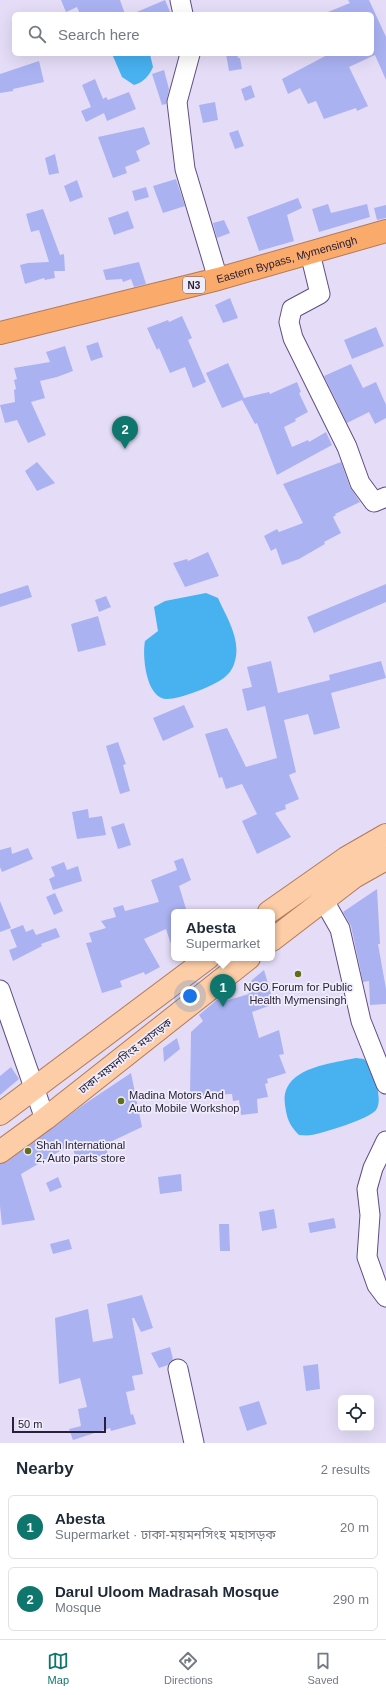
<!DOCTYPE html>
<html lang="en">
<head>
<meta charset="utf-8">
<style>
  body { margin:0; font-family:Arial,"Noto Sans Bengali",sans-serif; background:#f6f6f7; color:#1f2937 }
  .controls { position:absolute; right:12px; bottom:12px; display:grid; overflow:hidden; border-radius:6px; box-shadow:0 4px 16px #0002 }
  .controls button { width:36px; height:36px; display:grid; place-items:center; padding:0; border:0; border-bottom:1px solid #e0e1e3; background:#fff; color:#1f2937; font:20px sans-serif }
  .scale { position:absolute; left:12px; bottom:10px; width:94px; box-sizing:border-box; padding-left:4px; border:2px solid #292039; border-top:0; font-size:11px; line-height:14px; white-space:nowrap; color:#292039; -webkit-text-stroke:3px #f0edfa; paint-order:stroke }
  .you { position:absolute; left:190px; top:996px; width:14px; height:14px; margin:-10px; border:3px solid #fff; border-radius:50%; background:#1a73e8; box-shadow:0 0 0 6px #1a73e833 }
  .badge { display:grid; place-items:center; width:26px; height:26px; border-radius:50%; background:#0f766e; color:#fff; font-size:13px; font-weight:700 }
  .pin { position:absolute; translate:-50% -33px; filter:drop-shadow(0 1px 2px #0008) }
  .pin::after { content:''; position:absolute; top:21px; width:14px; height:12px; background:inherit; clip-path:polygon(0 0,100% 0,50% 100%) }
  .popup { position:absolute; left:171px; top:909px; width:104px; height:52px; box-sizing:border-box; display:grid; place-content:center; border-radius:6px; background:#fff; filter:drop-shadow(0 1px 3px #0005); font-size:13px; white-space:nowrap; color:#747a83 }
  .popup b { font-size:15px; color:#1f2937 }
  .popup::after { content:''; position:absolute; left:50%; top:100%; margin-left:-8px; border:8px solid transparent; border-top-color:#fff }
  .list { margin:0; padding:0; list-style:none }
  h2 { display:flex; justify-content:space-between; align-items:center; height:52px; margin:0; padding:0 16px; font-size:17px }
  h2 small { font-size:13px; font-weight:400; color:#747a83 }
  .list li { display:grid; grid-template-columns:26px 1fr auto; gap:12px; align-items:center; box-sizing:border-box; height:64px; margin:0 8px 8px; padding:0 8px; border:1px solid #e0e1e3; border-radius:6px }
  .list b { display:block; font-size:15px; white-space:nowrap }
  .list p { margin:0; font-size:13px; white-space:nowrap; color:#747a83 }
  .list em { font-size:13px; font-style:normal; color:#747a83 }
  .icon { flex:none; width:22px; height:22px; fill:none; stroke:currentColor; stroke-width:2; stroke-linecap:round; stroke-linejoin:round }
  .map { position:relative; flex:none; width:386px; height:1443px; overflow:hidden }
  .search { position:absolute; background:#fff; box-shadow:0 4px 16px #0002; left:12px; right:12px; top:12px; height:44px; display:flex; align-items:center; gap:10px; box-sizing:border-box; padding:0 14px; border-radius:6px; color:#747a83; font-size:15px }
  .sheet { height:196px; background:#fff }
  nav { display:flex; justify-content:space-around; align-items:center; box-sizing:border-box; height:56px; border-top:1px solid #e0e1e3; background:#fff; font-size:11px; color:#747a83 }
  nav a { display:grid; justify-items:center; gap:2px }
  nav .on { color:#0f766e }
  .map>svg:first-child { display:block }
  .water { fill:#48b1f0 }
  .building { fill:#abb2f2 }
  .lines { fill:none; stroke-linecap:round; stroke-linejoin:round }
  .minor-casing { stroke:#604d85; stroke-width:21 }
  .major-casing { stroke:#b17a5a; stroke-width:24 }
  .highway-casing { stroke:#b17a5a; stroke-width:24 }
  .minor { stroke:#fff; stroke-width:19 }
  .major { stroke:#fccda6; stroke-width:22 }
  .highway { stroke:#faab6b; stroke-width:22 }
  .poi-dot { fill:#606e19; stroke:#f0edfa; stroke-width:1.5 }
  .labels { text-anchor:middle; stroke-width:3.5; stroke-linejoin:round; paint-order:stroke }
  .shield { fill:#f0edfa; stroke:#655e73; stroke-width:1 }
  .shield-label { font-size:10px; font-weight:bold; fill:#292039 }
  .street-label { font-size:11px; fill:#292039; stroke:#f0edfa }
  .poi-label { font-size:11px; fill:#292039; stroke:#f0edfa; text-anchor:start }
</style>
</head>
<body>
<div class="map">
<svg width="386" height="1443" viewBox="0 0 386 1443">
  <rect width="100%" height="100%" fill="#e5ddf8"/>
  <path class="water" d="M112,54h38l3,13c-4,9 -9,15 -19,18l-12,-8z
    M206,593l12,5c8,18 21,38 18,58 -1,7 -4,15 -9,19 -9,10 -47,24 -60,24 -21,0 -25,-43 -22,-58l13,-10 -4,-24 11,-6z
    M356,1058l8,1c9,9 20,40 12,51 -5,8 -55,24 -65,25 -4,1 -8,0 -12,0 -10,-10 -12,-16 -14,-30 -5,-37 44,-41 71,-47z"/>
  <path class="building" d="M61,0h59l5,14h-45l-3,-7 -11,5z
    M165,0l6,14h-39z
    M348,0h21l17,37v43l-11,-25 -26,12 19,39 -11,5 -1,-3 -32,11 -8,-18 -8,3 -8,-16 -12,6 -6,-15 47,-25h43v-40h-49l27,-11z
    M226,54h11l1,4h2l2,11 -13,2z
    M39,61l5,21 -31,7v2l-13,2v-19z
    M164,70l5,19 -3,15 -4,1 -10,-31z
    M95,79l8,20 3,-2 2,3 21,-8 7,17 -29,12 -3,-8 -18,9 -5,-11 10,-4 -9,-22z
    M251,85l4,12 -10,4 -4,-12z
    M215,102l3,18 -15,3 -4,-18z
    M144,127l6,17 -14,7 4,10 -15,6 2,6 -14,5 -15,-41z
    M238,130l6,16 -9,3 -6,-16z
    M55,154l4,19 -10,2 -4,-17z
    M176,179l9,27 -22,7 -10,-27z
    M77,180l6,17 -13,5 -6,-16z
    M146,187l3,10 -14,4 -3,-10z
    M298,198l4,10 -15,7 7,26 -35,10 -12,-34z
    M328,204l3,9 36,-9 3,13 -51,15 -7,-23z
    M386,205v13l-9,2 -3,-12z
    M43,209l17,46 4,-1 1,17h-11l1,7 -10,2 -1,-2 -19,6 -5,-19 8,-2 21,-1 -10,-32 -8,2 -5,-18z
    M128,211l6,17 -20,7 -6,-17z
    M224,220l6,13 -13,5 -4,-15z
    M139,262l7,22 -12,3 -3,-8 -8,3 -1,-3 -16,1 -3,-10z
    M230,298l8,20 -15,5 -8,-18z
    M182,316l10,22 -4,2 18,42 -13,6 -8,-21 -15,6 -11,-25 -2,2 -10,-22 21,-8 1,2z
    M376,327l8,19 -32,13 -8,-19z
    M98,342l5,15 -12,4 -5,-15z
    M65,346l8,25 -16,6 -17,4 5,17 -14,4 15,33 -18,8 -11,-23 -12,3 -5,-18 15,-3 -1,-12 2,-1 -2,-9 3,-1 -3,-11 36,-6 -4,-10z
    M228,363l16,35 25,-6 1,2 27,-12 4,10 -2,1 9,19 -13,7 1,2 -12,6 8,20 16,-7 1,2 17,-10 6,13 -55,30 -20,-52 -2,1 -13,-24 -20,8 -16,-35z
    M351,364l12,24 13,-6 10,23v13l-11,6 -6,-12 -22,11 -23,-47z
    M37,462l18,21 -18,8 -12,-20z
    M341,462l9,25 10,15 -25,12 1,1 -3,2 8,16 -17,9 1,2 -26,15 -17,6 -6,-17 -5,3 -7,-15 13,-7 2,3 24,-9 -20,-39z
    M208,552l11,24 -34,11 -12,-24 14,-4 1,2z
    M386,584v18l-72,31 -7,-16z
    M28,585l4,12 -32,10v-13z
    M106,596l5,11 -12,5 -4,-12z
    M98,616l8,29 -28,7 -7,-28z
    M271,661l7,32 52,-13 -1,-5 52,-14 5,17 -55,15 9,35 -26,7 -6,-21 -24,6 12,52 -7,3 10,24 -14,6 1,4 -11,4 16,24 -34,17 -15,-33 15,-7 -15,-30 -16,5 -4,-12 -3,1 -14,-44 22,-6 19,39 31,-9 -12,-52 -18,5 -5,-22 10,-2 -5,-20z
    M184,705l10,22 -31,14 -10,-23z
    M118,742l8,22 -3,1 7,26 -10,3 -14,-48z
    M88,809l1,9 13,-2 4,19 -29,4 -5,-27z
    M124,823l7,22 -13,4 -7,-22z
    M11,847l1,7 16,-6 5,11 -31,13 -2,-5v-17z
    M183,858l8,22 -12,6 8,26h-13v35h-2l-6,-18 -22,10 16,28 -15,8 -1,-3 -24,9 2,6 -20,6 -16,-50 6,-1 -3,-9 17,-5 -5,-7 15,-4 -3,-9 10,-3 2,6 34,-9 -8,-22 26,-10 -3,-9z
    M64,862l3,8 11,-4 4,15 -29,9 -4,-11 6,-3 -4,-9z
    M377,889l3,55h-2l8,45v15l-16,1 -1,-24 -6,1 -12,-56 -8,-14z
    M55,893l8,18 -9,4 -8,-18z
    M0,901l11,27 -11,4z
    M23,925l3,7 7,-3 3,6 20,-7 4,9 -19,7 1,2 -29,15 -4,-11 8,-3 -7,-17z
    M264,970l10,34 -22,8 7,26 20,-8 5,24 -5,1 7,18 -19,6 1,4 -3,1 3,13 -11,2 1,14 -17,2 -2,-15 -6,1 -1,-7 -42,2 1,-64 12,-11 -4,-6 20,-17 3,-2 3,5 24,-7 -3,-9z
    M177,1038l3,11 -16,13 -1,-14z
    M11,1067l8,12 -19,16v-19z
    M131,1073l11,54 -36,17 2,11 -32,5 -4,-16 -51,30 14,46 -33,5 -2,-19v-42l7,-2 76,-57z
    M181,1174l1,17 -22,3 -2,-17z
    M58,1177l4,10 -12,5 -4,-9z
    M274,1209l3,19 -15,3 -3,-19z
    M334,1218l2,10 -26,5 -2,-10z
    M219,1224h10l1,27h-10z
    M69,1239l3,10 -19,5 -3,-10z
    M142,1295l11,33 -12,4 -7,-14h-2l11,56 -11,2 3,14 -9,2 5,23 2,-1 3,10 -25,7 -1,-3 -37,12 -4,-11 12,-3 -3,-17 9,-2 -7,-29 -21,6 -4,-66 33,-9 5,33 20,-4 -6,-34z
    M170,1347l3,12 -5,6 -9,3 -8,-15z
    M318,1364l2,25 -14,2 -3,-25z
    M259,1401l8,23 -20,7 -8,-24z"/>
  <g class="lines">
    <defs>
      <path id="minor" d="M180,0l3,14
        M190,54l-13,48 8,67 33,110
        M310,253l10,41 -28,15 -3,13 4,16 54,109 13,36 14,19 12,-5
        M323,899l17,30 21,92 25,63
        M0,990l45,129
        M386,1141l-13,27 -6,21 3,26 -3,42 10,28 9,12
        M178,1369l16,74"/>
      <path id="major" d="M269,912l77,-54 40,-23
        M272,940l82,-63 32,-18
        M0,1114l208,-156
        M0,1152l45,-33 204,-161"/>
      <g id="highway">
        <path id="s1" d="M0,333l218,-54 168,-48"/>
      </g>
    </defs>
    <use href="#minor" class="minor-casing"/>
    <use href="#major" class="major-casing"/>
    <use href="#highway" class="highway-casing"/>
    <use href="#minor" class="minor"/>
    <use href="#major" class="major"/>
    <use href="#highway" class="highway"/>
  </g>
  <g class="poi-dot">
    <circle cx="298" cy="974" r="4"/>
    <circle cx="121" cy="1101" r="4"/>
    <circle cx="28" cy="1151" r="4"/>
  </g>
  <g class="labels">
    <rect class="shield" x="183" y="277" width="22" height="16" rx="3"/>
    <g class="shield-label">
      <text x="194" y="289">N3</text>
    </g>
    <g class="street-label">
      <text dy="4" stroke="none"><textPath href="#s1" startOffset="296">Eastern Bypass, Mymensingh</textPath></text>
      <text transform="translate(125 1056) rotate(-38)" y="4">ঢাকা-ময়মনসিংহ মহাসড়ক</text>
    </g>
    <g class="poi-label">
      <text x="298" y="991" text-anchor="middle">NGO Forum for Public<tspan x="298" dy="13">Health Mymensingh</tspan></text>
      <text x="129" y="1099">Madina Motors And<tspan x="129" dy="13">Auto Mobile Workshop</tspan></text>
      <text x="36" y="1149">Shah International<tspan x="36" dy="13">2, Auto parts store</tspan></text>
    </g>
  </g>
</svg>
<div class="controls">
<button><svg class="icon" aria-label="locate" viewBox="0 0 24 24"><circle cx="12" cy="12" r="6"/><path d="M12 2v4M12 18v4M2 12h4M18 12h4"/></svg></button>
</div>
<div class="scale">50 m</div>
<div class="you"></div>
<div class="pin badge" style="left:223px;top:1007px">1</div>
<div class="popup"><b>Abesta</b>Supermarket</div>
<div class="pin badge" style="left:125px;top:449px">2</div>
<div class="search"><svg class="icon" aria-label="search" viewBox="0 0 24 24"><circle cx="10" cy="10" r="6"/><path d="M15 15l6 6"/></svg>Search here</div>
</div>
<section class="sheet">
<h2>Nearby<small>2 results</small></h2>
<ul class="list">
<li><span class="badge">1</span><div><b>Abesta</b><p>Supermarket · ঢাকা-ময়মনসিংহ মহাসড়ক</p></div><em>20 m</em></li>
<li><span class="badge">2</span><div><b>Darul Uloom Madrasah Mosque</b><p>Mosque</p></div><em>290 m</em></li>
</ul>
</section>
<nav>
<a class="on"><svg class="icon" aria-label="map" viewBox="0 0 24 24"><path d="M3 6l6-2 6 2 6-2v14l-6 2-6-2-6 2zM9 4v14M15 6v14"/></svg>Map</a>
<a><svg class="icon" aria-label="directions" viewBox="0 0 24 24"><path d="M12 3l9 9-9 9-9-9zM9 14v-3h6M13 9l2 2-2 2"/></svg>Directions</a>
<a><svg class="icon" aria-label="saved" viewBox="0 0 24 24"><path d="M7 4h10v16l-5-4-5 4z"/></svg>Saved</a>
</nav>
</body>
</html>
